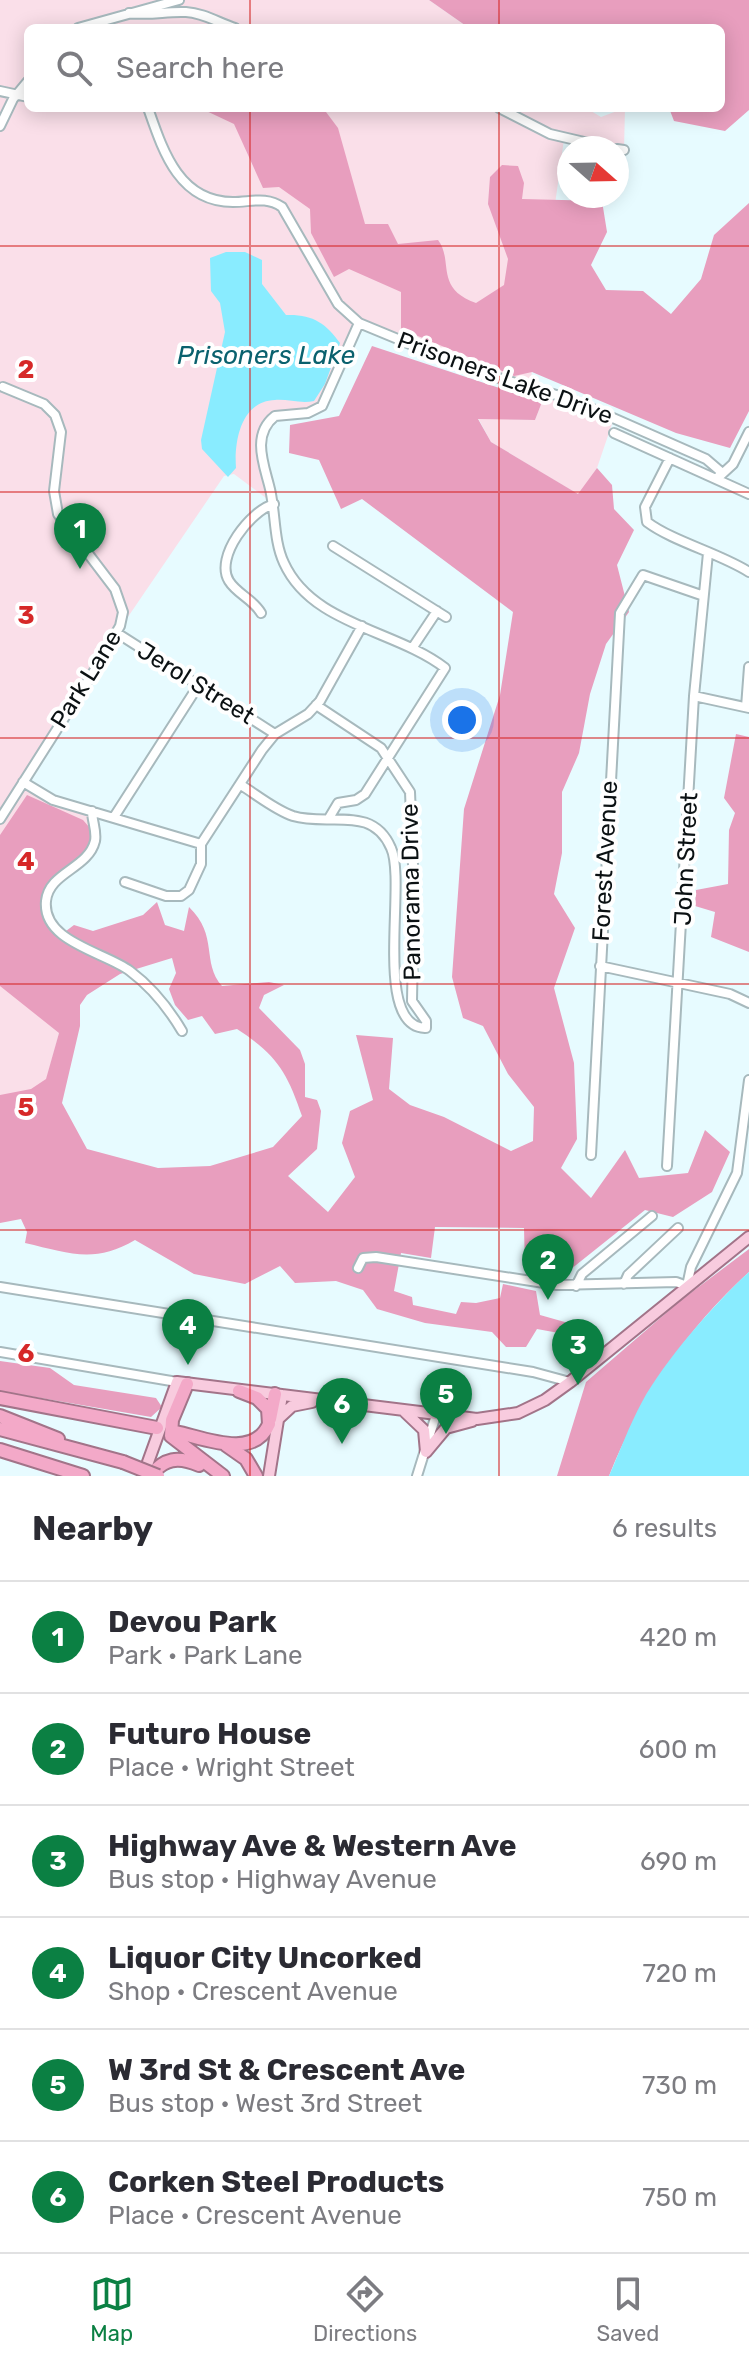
<!DOCTYPE html>
<html lang="en">
<head>
<meta charset="utf-8">
<style>
  body { margin:0; font-family:Rubik,sans-serif; background:#f7f7f7; color:#2b2b33 }
  .compass { position:absolute; left:557px; top:136px; width:72px; height:72px; border-radius:50%; background:#fff; box-shadow:0 4px 20px #0003; rotate:110deg }
  .you { position:absolute; left:462px; top:720px; width:28px; height:28px; margin:-20px; border:6px solid #fff; border-radius:50%; background:#1a73e8; box-shadow:0 0 0 12px #1a73e833 }
  .badge { display:grid; place-items:center; width:52px; height:52px; border-radius:50%; background:#0b8043; color:#fff; font-size:26px; font-weight:700 }
  .pin { position:absolute; translate:-50% -66px; filter:drop-shadow(0 2px 4px #0008) }
  .pin::after { content:''; position:absolute; top:42px; width:28px; height:24px; background:inherit; clip-path:polygon(0 0,100% 0,50% 100%) }
  .list { margin:0; padding:0; list-style:none }
  h2 { display:flex; justify-content:space-between; align-items:center; height:104px; margin:0; padding:0 32px; font-size:34px }
  h2 small { font-size:26px; font-weight:400; color:#7c7c81 }
  .list li { display:grid; grid-template-columns:52px 1fr auto; gap:24px; align-items:center; box-sizing:border-box; height:112px; padding:0 32px; border-top:2px solid #e1e1e2 }
  .list b { display:block; font-size:30px; white-space:nowrap }
  .list p { margin:0; font-size:26px; white-space:nowrap; color:#7c7c81 }
  .list em { font-size:26px; font-style:normal; color:#7c7c81 }
  .icon { flex:none; width:44px; height:44px; fill:none; stroke:currentColor; stroke-width:2; stroke-linecap:round; stroke-linejoin:round }
  .map { position:relative; flex:none; width:749px; height:1476px; overflow:hidden }
  .search { position:absolute; background:#fff; box-shadow:0 4px 20px #0003; left:24px; right:24px; top:24px; height:88px; display:flex; align-items:center; gap:20px; box-sizing:border-box; padding:0 28px; border-radius:12px; color:#7c7c81; font-size:30px }
  .sheet { height:776px; background:#fff }
  nav { display:flex; justify-content:space-around; align-items:center; box-sizing:border-box; height:112px; border-top:2px solid #e1e1e2; background:#fff; font-size:22px; color:#7c7c81 }
  nav a { display:grid; justify-items:center; gap:4px }
  nav .on { color:#0b8043 }
  .map>svg:first-child { display:block }
  .green { fill:#fadfe9 }
  .forest { fill:#e89ebe; fill-rule:evenodd }
  .water { fill:#89ecff }
  .lines { fill:none; stroke-linecap:round; stroke-linejoin:round }
  .minor-casing { stroke:#a7b9bd; stroke-width:12 }
  .major-casing { stroke:#a27489; stroke-width:14 }
  .highway-casing { stroke:#a27489; stroke-width:16 }
  .minor { stroke:#fff; stroke-width:8 }
  .major { stroke:#f8cbde; stroke-width:10 }
  .highway { stroke:#f3a9c8; stroke-width:12 }
  .highway-bridge-casing { stroke:#a27489; stroke-width:16; stroke-linecap:butt }
  .highway-bridge { stroke:#f3a9c8; stroke-width:12 }
  .grid { fill:none; stroke:#d62828; stroke-width:2; stroke-opacity:0.55 }
  .labels { text-anchor:middle; stroke-width:8; stroke-linejoin:round; paint-order:stroke }
  .street-label { font-size:24px; fill:#0b1113; stroke:#fff }
  .water-label { font-size:26px; font-style:italic; fill:#0a616e; stroke:#fff }
  .grid-label { font-size:26px; text-anchor:middle; font-weight:bold; fill:#d62828; stroke:#fff; stroke-width:8; stroke-linejoin:round; paint-order:stroke }
</style>
</head>
<body>
<div class="map">
<svg width="749" height="1476" viewBox="0 0 749 1476">
  <rect width="100%" height="100%" fill="#e7fbff"/>
  <path class="green" d="M0,0h429l40,28h-441v80h558l15,9 24,-9 -1,42 -60,-11 -34,247 -32,-7 -139,-56 -41,86 -43,7 -14,26 13,62 -40,-30 -10,2 -107,157 -94,149 21,13 48,16 3,20 -45,57 -2,31 35,27 -72,262h-11z
    M554,396l59,25 -16,47 -18,27 -88,-53 -13,-24 57,2 7,-18z"/>
  <path class="forest" d="M429,0h320v110l-24,21 -51,-10 -5,-13h52v-80h-252z
    M200,108h123l15,20 27,96h23l10,20 40,-4c16,21 -4,48 38,63l28,-18 4,-26 -20,-55 2,-27 12,-12 16,1 6,17 -2,16 80,2 5,31 -16,33 15,25 37,1 28,23 30,-35 13,-44 35,-32v208l-19,37 -54,-15 -144,-61 -18,4 -113,-47v-37l-52,-23 -15,8 -23,-44 -1,-24 -31,-22 -16,1 -29,-64z
    M372,346l170,56 -7,18 -57,-1 13,23 87,52 19,-26 15,17 2,24 20,21 -17,35 12,47 -23,32 -16,50 -11,59 -17,39v61l-8,41 21,34 -21,60 20,75 3,76 -16,29 30,30 34,-48 14,28 49,-5 17,-43 25,22 -18,40 -39,25 -28,-7 -84,67 -36,-8 -1,-41 -89,-1 -4,31 -30,-5 -7,38 18,6 1,8 43,9 5,-12 15,1 24,-5 3,-14 33,7 4,24 53,15 -7,8 -49,-9 -11,18h-20l-14,-15 -67,-9 -48,-14 -14,-19 -27,-9 -41,2 -15,-17 -35,18 -51,-10 -59,-34c-41,24 -66,13 -110,3l2,-11 -6,-13 -21,4v-128l31,-6 15,-10 13,-46 -59,-47v-151l27,-40 56,25 13,15 -5,17 -35,28 -10,29 16,25 12,-9 19,6 50,-16 14,-13 8,23 19,6 5,-24c30,29 12,55 33,79l47,-4 15,3 -20,10 -5,13 41,42 5,14v33l12,3 4,11 -4,38 -29,27 40,36 27,-35 -13,-34 8,-32 23,-11 -17,-65 37,3 -4,51 21,16 34,12 67,34 22,-10 1,-34 -26,-33 -25,-48 -20,-8 -11,-41 12,-168 36,-114 13,-83 -151,-113 -21,10 -22,-49 -30,-7 1,-28 49,-9zM172,958l4,15 -7,16 6,16 13,15 14,-4 13,18 22,-5c40,26 50,43 65,87l-29,31 -63,19 -52,2 -71,-19 -25,-46 18,-77v-21l7,-10 33,-21z
    M736,734l13,3v215l-38,-15 4,-25 -20,-6 1,-16 32,-6 1,-54 6,-17 -11,-15z
    M749,1249v23c-62,56 -109,126 -140,204h-52l29,-94 94,-81z
    M0,1361l50,7 24,17 82,13 6,9 -11,10 -151,-26z"/>
  <path class="water" d="M226,252h19l17,8v24l24,31c26,-1 40,8 54,28l-15,41 -11,17c-13,3 -26,-2 -39,-1 -34,1 -41,41 -39,68l-8,9 -26,-28 -1,-9 24,-108 -5,-29 -9,-12 -1,-33z
    M749,1272v204h-140c11,-25 20,-50 33,-74 22,-41 73,-99 107,-130z"/>
  <g class="lines">
    <defs>
      <path id="minor" d="M129,13c23,3 36,-2 57,-1 18,1 33,11 49,16
        M78,28l101,-28
        M0,91l28,6
        M148,108c15,43 31,94 85,94 18,0 33,-6 49,5l56,97 21,19 116,48 95,28 136,60 14,12 -1,9
        M499,108l51,26 60,14
        M0,126l13,-27 15,-18
        M617,149l7,1
        M614,433l135,61
        M670,458l-25,49 2,15c27,20 72,31 102,50
        M721,475l12,-11 16,-32
        M333,546l113,71
        M261,613c-8,-14 -24,-19 -32,-32 -15,-24 22,-71 45,-77
        M117,633l158,101
        M413,647l24,-36
        M694,696l55,12
        M316,705l65,43 29,44 4,97 -2,112 14,20v7
        M746,707l3,-40
        M23,782l30,18 148,44
        M241,785c16,10 34,25 52,31 36,11 79,-12 98,32 16,34 -19,178 34,180
        M92,811c0,10 5,20 3,30 -7,28 -46,31 -49,60 -4,41 59,51 84,70 20,15 39,38 52,60
        M114,817l84,-131
        M329,818l9,-15 18,-3 9,-6 80,-126c-49,-38 -133,-43 -161,-105 -11,-23 -8,-53 -15,-78 -6,-23 -17,-51 6,-69l33,-3 14,-7 37,-83
        M0,819l94,-148 26,-45 3,-14 -8,-23 -57,-75 -4,-23 7,-59 -6,-17 -11,-11 -41,-17
        M125,882l41,14h15l8,-6 12,-26v-20l61,-94 13,-16 33,-20 12,-13 42,-75
        M600,966l130,28 19,9
        M591,1155l29,-542 23,-38 58,20
        M667,1166l27,-470 14,-143
        M358,1268l5,-10 13,-1 181,28 119,-3 11,4 4,-19 46,-94 12,-93
        M624,1284l4,-9 50,-47
        M576,1286l6,-12 70,-58
        M0,1287l533,85 37,10
        M0,1352l177,30
        M417,1476l19,-61"/>
      <path id="major" d="M404,1411l20,19 2,22
        M278,1419l14,-13 20,-4
        M426,1452l20,-24 26,-7
        M143,1476l34,-94 300,37 41,-6 27,-13 25,-18 179,-145
        M269,1476l13,-81"/>
      <path id="highway" d="M187,1384l-15,36 -1,16 52,40
        M0,1398l157,30
        M0,1416l58,23
        M270,1419l5,-25
        M0,1429l123,33
        M176,1432c28,6 78,28 93,-8l-1,-15 -11,-11 -18,-7
        M226,1445l20,14 10,17
        M0,1450l83,26
        M150,1476c14,-18 28,-20 49,-11"/>
    </defs>
    <use href="#minor" class="minor-casing"/>
    <use href="#major" class="major-casing"/>
    <use href="#highway" class="highway-casing"/>
    <use href="#minor" class="minor"/>
    <use href="#major" class="major"/>
    <use href="#highway" class="highway"/>
    <defs>
      <path id="highway-bridge" d="M123,1462l35,14"/>
    </defs>
    <use href="#highway-bridge" class="highway-bridge-casing"/>
    <use href="#highway-bridge" class="highway-bridge"/>
  </g>
  <path class="grid" d="M250,0v28M499,0v28M250,108v1368M499,108v1368M0,246h749M0,492h749M0,738h749M0,984h749M0,1230h749"/>
  <g class="labels">
    <g class="street-label">
      <text transform="translate(505 378) rotate(20)" y="8">Prisoners Lake Drive</text>
      <text transform="translate(86 679) rotate(-58)" y="8">Park Lane</text>
      <text transform="translate(196 683) rotate(32)" y="8">Jerol Street</text>
      <text transform="translate(686 859) rotate(-87)" y="8">John Street</text>
      <text transform="translate(605 861) rotate(-87)" y="8">Forest Avenue</text>
      <text transform="translate(411 892) rotate(-91)" y="8">Panorama Drive</text>
    </g>
    <g class="water-label">
      <text x="266" y="364">Prisoners Lake</text>
    </g>
  </g>
  <g class="grid-label">
    <text x="26" y="378">2</text>
    <text x="26" y="624">3</text>
    <text x="26" y="870">4</text>
    <text x="26" y="1116">5</text>
    <text x="26" y="1362">6</text>
  </g>
</svg>
<svg class="compass" viewBox="-18 -18 36 36"><path d="M0-13l5 13h-10z" fill="#e53935"/><path d="M0 13l5-13h-10z" fill="#7c7c81"/></svg>
<div class="you"></div>
<div class="pin badge" style="left:80px;top:569px">1</div>
<div class="pin badge" style="left:548px;top:1300px">2</div>
<div class="pin badge" style="left:578px;top:1385px">3</div>
<div class="pin badge" style="left:188px;top:1365px">4</div>
<div class="pin badge" style="left:446px;top:1434px">5</div>
<div class="pin badge" style="left:342px;top:1444px">6</div>
<div class="search"><svg class="icon" aria-label="search" viewBox="0 0 24 24"><circle cx="10" cy="10" r="6"/><path d="M15 15l6 6"/></svg>Search here</div>
</div>
<section class="sheet">
<h2>Nearby<small>6 results</small></h2>
<ul class="list">
<li><span class="badge">1</span><div><b>Devou Park</b><p>Park · Park Lane</p></div><em>420 m</em></li>
<li><span class="badge">2</span><div><b>Futuro House</b><p>Place · Wright Street</p></div><em>600 m</em></li>
<li><span class="badge">3</span><div><b>Highway Ave &amp; Western Ave</b><p>Bus stop · Highway Avenue</p></div><em>690 m</em></li>
<li><span class="badge">4</span><div><b>Liquor City Uncorked</b><p>Shop · Crescent Avenue</p></div><em>720 m</em></li>
<li><span class="badge">5</span><div><b>W 3rd St &amp; Crescent Ave</b><p>Bus stop · West 3rd Street</p></div><em>730 m</em></li>
<li><span class="badge">6</span><div><b>Corken Steel Products</b><p>Place · Crescent Avenue</p></div><em>750 m</em></li>
</ul>
</section>
<nav>
<a class="on"><svg class="icon" aria-label="map" viewBox="0 0 24 24"><path d="M3 6l6-2 6 2 6-2v14l-6 2-6-2-6 2zM9 4v14M15 6v14"/></svg>Map</a>
<a><svg class="icon" aria-label="directions" viewBox="0 0 24 24"><path d="M12 3l9 9-9 9-9-9zM9 14v-3h6M13 9l2 2-2 2"/></svg>Directions</a>
<a><svg class="icon" aria-label="saved" viewBox="0 0 24 24"><path d="M7 4h10v16l-5-4-5 4z"/></svg>Saved</a>
</nav>
</body>
</html>
